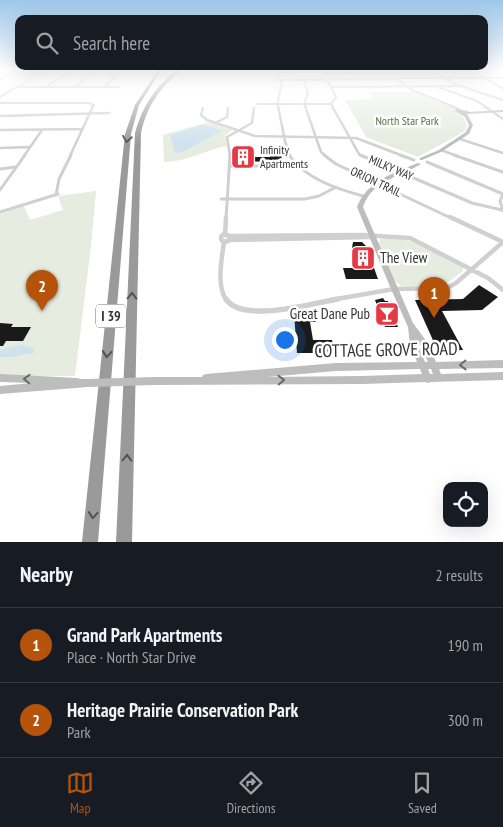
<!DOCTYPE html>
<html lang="en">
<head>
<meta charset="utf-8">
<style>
  body { margin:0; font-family:"PT Sans Narrow",sans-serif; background:#20242c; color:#f1f3f6 }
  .controls { position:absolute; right:15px; bottom:15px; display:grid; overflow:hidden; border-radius:10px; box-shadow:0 5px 20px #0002 }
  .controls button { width:45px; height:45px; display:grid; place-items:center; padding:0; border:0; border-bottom:1px solid #363941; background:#171b24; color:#f1f3f6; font:25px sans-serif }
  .you { position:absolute; left:284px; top:339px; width:18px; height:18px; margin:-12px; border:4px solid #fff; border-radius:50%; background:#1a73e8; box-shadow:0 0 0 8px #1a73e833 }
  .badge { display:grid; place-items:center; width:32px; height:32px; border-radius:50%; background:#b45309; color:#fff; font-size:16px; font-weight:700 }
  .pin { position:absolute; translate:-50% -41px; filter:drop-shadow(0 1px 2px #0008) }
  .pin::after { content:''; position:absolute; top:26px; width:18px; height:15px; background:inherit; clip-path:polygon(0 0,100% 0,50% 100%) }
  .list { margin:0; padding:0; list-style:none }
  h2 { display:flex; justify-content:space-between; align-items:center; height:65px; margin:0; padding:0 20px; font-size:21px }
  h2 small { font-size:16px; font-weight:400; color:#9ea1a6 }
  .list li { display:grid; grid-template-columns:32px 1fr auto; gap:15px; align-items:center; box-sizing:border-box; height:75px; padding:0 20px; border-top:1px solid #363941 }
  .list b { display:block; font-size:19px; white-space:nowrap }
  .list p { margin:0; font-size:16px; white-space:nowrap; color:#9ea1a6 }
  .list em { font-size:16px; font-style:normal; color:#9ea1a6 }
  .icon { flex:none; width:28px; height:28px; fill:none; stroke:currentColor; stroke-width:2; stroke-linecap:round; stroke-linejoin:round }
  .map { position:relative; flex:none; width:503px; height:542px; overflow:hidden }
  .search { position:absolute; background:#171b24; box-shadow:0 5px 20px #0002; left:15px; right:15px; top:15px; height:55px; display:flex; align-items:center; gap:12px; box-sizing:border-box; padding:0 18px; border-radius:10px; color:#9ea1a6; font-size:19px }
  .sheet { height:215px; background:#171b24 }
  nav { display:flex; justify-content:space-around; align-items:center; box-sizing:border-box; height:70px; border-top:1px solid #363941; background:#171b24; font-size:14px; color:#9ea1a6 }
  nav a { display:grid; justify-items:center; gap:2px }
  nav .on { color:#b45309 }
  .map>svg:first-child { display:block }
  .green { fill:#e6ecdf }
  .water { fill:#cfe2ee }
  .building { fill:#1a1a1a }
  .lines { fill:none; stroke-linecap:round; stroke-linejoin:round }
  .street-far4 { stroke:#d0d0d0; stroke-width:2 }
  .street-far3 { stroke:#d0d0d0; stroke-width:2.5 }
  .street-far2 { stroke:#d0d0d0; stroke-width:3 }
  .street-far1 { stroke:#d0d0d0; stroke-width:4.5 }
  .street { stroke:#d0d0d0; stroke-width:5.5 }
  .secondary { fill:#bdbdbd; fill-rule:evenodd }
  .highway { fill:#9a9a9a; fill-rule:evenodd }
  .secondary-bridge { stroke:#bdbdbd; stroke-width:8 }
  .oneway { stroke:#525252 }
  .oneway2 { stroke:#6a6a6a }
  .labels { text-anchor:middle; stroke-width:5; stroke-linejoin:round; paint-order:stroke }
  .far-park-label { font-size:12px; fill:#56703f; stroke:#fff }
  .far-poi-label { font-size:12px; fill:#333; stroke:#fff; text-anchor:start }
  .far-street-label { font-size:12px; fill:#333; stroke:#fff }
  .shield { fill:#fff; stroke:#707070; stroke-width:1 }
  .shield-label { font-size:14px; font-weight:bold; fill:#333 }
  .poi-label { font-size:15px; fill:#333; stroke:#fff; text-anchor:start }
  .near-street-label { font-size:18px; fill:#333; stroke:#fff }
</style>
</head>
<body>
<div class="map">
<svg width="503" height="542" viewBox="0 0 503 542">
  <rect width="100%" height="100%" fill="#fff"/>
  <path class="green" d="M370,92h43l39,16 11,9 4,8 -2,6 -47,26 -52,-20 -21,-37 29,-1z
    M209,122l23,8 -7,6 2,10c-23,4 -40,16 -63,16l-1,-27z
    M96,191l-5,55 -16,130h-75v-162l24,-8 6,14 33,-10 -5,-14z
    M380,239c31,-5 57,14 83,28v4l-20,15h-42l-6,-5 -16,-37z"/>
  <path class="water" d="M201,125l12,2 9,4 -40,21 -7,1 -5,-18z
    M21,345l13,3v5l-22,4h-12v-7z"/>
  <path class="building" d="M244,151h5l1,6h20v-4h9l2,1 1,6 -7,2 -37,-1v-8z
    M353,242h9l4,4 12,33h-32l-3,-11h16l-7,-20z
    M479,285l19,12 -16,13 -40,1 21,39 -23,1 -4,-4 -21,-47 48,-1z
    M383,298l2,3h3l10,26h-13l-10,-27z
    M309,313v3h6l1,6h-6l3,18h19l1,6h-5l1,7h-32l-3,-39z
    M0,323l13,1 -2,3h20l-8,14h-17l-3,5h-3z"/>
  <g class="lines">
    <path class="street-far4" d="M431,69l24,15 48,16
      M470,69l33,20
      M496,69l7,2
      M324,73h111
      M400,78h103
      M0,79l19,-10
      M304,79l4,15 -4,10 1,3
      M397,79l15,11 42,17
      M327,80l9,17 -5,7 2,3
      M76,86l15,-11
      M17,87h102
      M46,87l18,-12
      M104,87l19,-18
      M332,87l129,-1
      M438,87l39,14 9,6
      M0,97l47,-28
      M0,103h89l5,2 -1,2
      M257,104h74
      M278,107c-1,-9 3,-16 4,-25l-4,-2 118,-1"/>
    <path class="street-far3" d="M278,106l7,35 5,15
      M305,106l16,46 5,4
      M332,106l27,48 4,2
      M451,106l9,4
      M484,106l19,13
      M203,108l-2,7 6,5 48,16 101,2 47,18
      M0,116l109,-3
      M215,123l12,-6 1,-9
      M0,130l83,-1
      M460,139l43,14
      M0,148l29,-1
      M441,150l16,6
      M24,156l18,-26
      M70,156l23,-50
      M230,156l-3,-19 25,-14 2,-15"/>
    <path class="street-far2" d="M289,155c15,23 48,34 74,41
      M324,155l12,9 117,55
      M360,155l112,48 30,7
      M400,155l14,5
      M454,155l49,17
      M427,162l76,32
      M229,166h50l17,-3
      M0,169l15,-2
      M0,190l25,-35
      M503,194l-3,7 3,10
      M56,195l3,-16 12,-24
      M221,199h84l14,-3 17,-9
      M0,212l58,-18
      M226,219l4,-64"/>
    <path class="street-far1" d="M450,217l53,25
      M221 238a4 4 0 1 1 8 0a4 4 0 1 1-8 0Z
      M225,235l1,-18
      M229,236l133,-1 48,3 78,40 15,12
      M230,240l140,-3
      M224,241c-2,19 -8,42 2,59
      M331,300l63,-11 53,-1 9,-5 47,-41"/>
    <path class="street" d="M226,299c16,25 87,4 112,0"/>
    <path class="secondary" d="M456,109l13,2 -1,1 35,-2v2l-36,2 6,11 -4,9 -28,18 -19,8h-2v-2l19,-8 27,-18 3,-7 -4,-8 -10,-6z
      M418,163l3,1c-21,13 -49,16 -58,43l50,116 14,19 9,20 67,-2v8l-64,1 2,5 62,-2v8l-72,2 -3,1 -2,-1 -64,2 -207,1 -3,-1 -1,-3 1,-3 3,-1h47l1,-2 3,-1 130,-11 81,-1 -7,-17 -2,-18 -17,-38 -34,-82c9,-25 38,-35 61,-44zM417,340l4,6 7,16h-3l-7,-17zM420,369l2,5 -60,2 -95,1 69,-6zM428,369h3l2,5h-3z
      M0,374l77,4c5,2 9,0 14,2l1,3 -1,3 -3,1 -88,7v-8l32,-3 -32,-1z"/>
    <path class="highway" d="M159,69h3l-23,36 -8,29 -33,408h-16l43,-408 10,-29z
      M178,69h4c-21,18 -35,36 -41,64l-9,409h-16l19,-409c7,-27 21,-47 43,-64z"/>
    <path class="secondary-bridge" d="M88,383l67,-2"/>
  </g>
  <defs><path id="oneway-chevron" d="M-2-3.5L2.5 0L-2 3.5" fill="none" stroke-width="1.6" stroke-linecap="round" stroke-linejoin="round" transform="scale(1.25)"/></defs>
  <g class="oneway">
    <use href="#oneway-chevron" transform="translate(127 139) rotate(99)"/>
    <use href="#oneway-chevron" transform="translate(132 296) rotate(-88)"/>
    <use href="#oneway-chevron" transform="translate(107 354) rotate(95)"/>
    <use href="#oneway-chevron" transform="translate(127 458) rotate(-88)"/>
    <use href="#oneway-chevron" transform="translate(93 515) rotate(95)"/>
  </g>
  <g class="oneway2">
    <use href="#oneway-chevron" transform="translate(463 365) rotate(179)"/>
    <use href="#oneway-chevron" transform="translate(27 379) rotate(-178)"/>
    <use href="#oneway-chevron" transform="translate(281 380) rotate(-2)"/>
  </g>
  <linearGradient id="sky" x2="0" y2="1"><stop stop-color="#9ec6ea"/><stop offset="0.48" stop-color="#fff"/><stop offset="1" stop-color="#fff" stop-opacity="0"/></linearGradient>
  <rect width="503" height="145" fill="url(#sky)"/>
  <defs>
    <symbol id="building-square" viewBox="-11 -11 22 22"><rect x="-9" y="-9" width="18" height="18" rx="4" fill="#e63946" stroke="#fff"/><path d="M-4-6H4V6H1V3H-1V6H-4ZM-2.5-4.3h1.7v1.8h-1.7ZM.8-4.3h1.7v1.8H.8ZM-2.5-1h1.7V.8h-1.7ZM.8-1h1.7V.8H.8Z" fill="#fff"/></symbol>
    <symbol id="bar-square" viewBox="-11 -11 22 22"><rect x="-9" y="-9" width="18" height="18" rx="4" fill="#e63946" stroke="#fff"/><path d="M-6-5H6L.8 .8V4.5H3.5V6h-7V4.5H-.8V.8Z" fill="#fff"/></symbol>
  </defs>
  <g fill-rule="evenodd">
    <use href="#building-square" x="229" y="143" width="28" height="28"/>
    <use href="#building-square" x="349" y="244" width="28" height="28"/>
    <use href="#bar-square" x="373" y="300" width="28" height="28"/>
  </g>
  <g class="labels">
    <g class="far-park-label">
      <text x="407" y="125">North Star Park</text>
    </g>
    <g class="far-poi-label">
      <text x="260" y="154">Infinity<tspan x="260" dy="14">Apartments</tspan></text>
    </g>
    <g class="far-street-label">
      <text transform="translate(391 168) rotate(23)" y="4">MILKY WAY</text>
      <text transform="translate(376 182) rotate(25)" y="4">ORION TRAIL</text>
    </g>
    <rect class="shield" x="96" y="304.5" width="30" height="23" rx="4"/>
    <g class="shield-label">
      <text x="111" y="321">I 39</text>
    </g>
    <g class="poi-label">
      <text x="380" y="263">The View</text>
      <text x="370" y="319" text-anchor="end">Great Dane Pub</text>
    </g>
    <g class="near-street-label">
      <text transform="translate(386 350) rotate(-1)" y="6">COTTAGE GROVE ROAD</text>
    </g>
  </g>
</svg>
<div class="controls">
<button><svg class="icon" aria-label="locate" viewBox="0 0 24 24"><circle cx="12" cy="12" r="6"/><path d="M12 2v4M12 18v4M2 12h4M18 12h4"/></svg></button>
</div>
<div class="you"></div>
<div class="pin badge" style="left:434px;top:318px">1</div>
<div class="pin badge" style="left:42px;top:311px">2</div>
<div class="search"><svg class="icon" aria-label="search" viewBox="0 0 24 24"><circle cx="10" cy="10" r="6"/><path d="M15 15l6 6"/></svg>Search here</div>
</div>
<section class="sheet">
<h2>Nearby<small>2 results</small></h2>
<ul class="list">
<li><span class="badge">1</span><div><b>Grand Park Apartments</b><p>Place · North Star Drive</p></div><em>190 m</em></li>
<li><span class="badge">2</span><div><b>Heritage Prairie Conservation Park</b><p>Park</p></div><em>300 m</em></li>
</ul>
</section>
<nav>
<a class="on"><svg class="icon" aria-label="map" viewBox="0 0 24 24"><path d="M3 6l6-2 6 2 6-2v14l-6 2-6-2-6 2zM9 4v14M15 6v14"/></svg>Map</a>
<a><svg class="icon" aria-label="directions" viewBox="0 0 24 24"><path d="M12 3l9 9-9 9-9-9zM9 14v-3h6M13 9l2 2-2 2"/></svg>Directions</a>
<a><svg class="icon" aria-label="saved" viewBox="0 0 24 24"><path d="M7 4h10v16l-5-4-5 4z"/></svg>Saved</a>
</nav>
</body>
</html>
